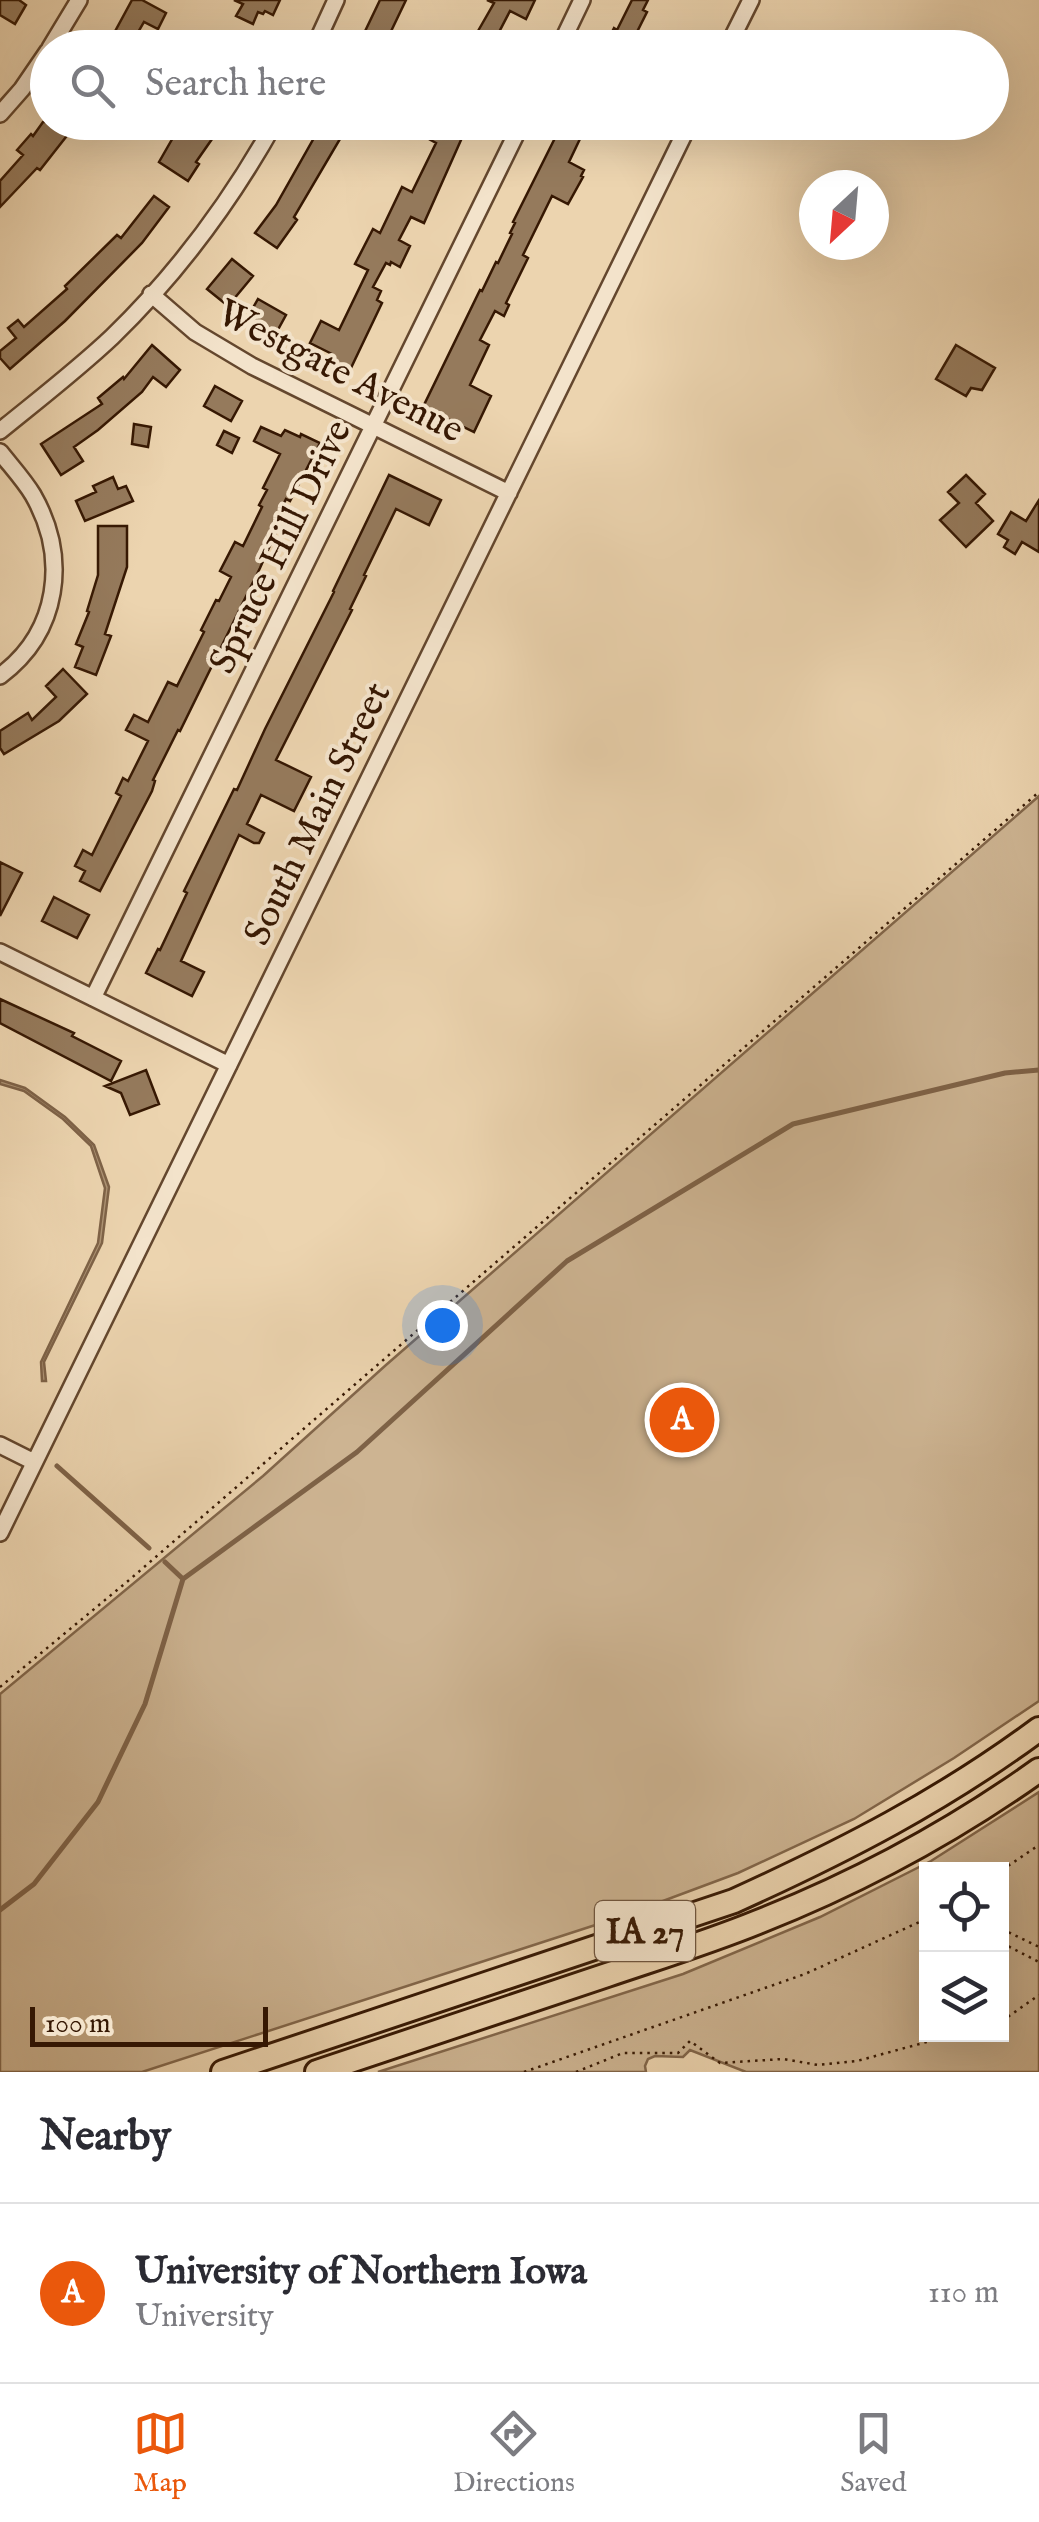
<!DOCTYPE html>
<html lang="en">
<head>
<meta charset="utf-8">
<style>
  body { margin:0; font-family:"IM FELL English",serif; background:#f7f7f7; color:#2b2b33 }
  .controls { position:absolute; right:30px; bottom:30px; display:grid; overflow:hidden; border-radius:0px; box-shadow:0 10px 40px #0002 }
  .controls button { width:90px; height:90px; display:grid; place-items:center; padding:0; border:0; border-bottom:2px solid #e1e1e2; background:#fff; color:#2b2b33; font:50px sans-serif }
  .compass { position:absolute; left:799px; top:170px; width:90px; height:90px; border-radius:50%; background:#fff; box-shadow:0 10px 40px #0002; rotate:206deg }
  .scale { position:absolute; left:30px; bottom:25px; width:238px; box-sizing:border-box; padding-left:10px; border:5px solid #361803; border-top:0; font-size:28px; line-height:35px; white-space:nowrap; color:#361803; -webkit-text-stroke:8px #f3e3cb; paint-order:stroke }
  .you { position:absolute; left:442px; top:1325px; width:35px; height:35px; margin:-25px; border:8px solid #fff; border-radius:50%; background:#1a73e8; box-shadow:0 0 0 15px #1a73e833 }
  .badge { display:grid; place-items:center; width:65px; height:65px; border-radius:50%; background:#ea580c; color:#fff; font-size:32px; font-weight:700 }
  .pin { position:absolute; translate:-50% -50%; border:5px solid #fff; box-shadow:0 2px 10px #0006 }
  .list { margin:0; padding:0; list-style:none }
  h2 { display:flex; justify-content:space-between; align-items:center; height:130px; margin:0; padding:0 40px; font-size:42px }
  h2 small { font-size:32px; font-weight:400; color:#7c7c81 }
  .list li { display:grid; grid-template-columns:65px 1fr auto; gap:30px; align-items:center; box-sizing:border-box; height:180px; padding:0 40px; border-top:2px solid #e1e1e2 }
  .list b { display:block; font-size:38px; white-space:nowrap }
  .list p { margin:0; font-size:32px; white-space:nowrap; color:#7c7c81 }
  .list em { font-size:32px; font-style:normal; color:#7c7c81 }
  .icon { flex:none; width:55px; height:55px; fill:none; stroke:currentColor; stroke-width:2; stroke-linecap:round; stroke-linejoin:round }
  .map { position:relative; flex:none; width:1039px; height:2072px; overflow:hidden }
  .search { position:absolute; background:#fff; box-shadow:0 10px 40px #0002; left:30px; right:30px; top:30px; height:110px; display:flex; align-items:center; gap:25px; box-sizing:border-box; padding:0 35px; border-radius:55px; color:#7c7c81; font-size:38px }
  .sheet { height:310px; background:#fff }
  nav { display:flex; justify-content:space-around; align-items:center; box-sizing:border-box; height:140px; border-top:2px solid #e1e1e2; background:#fff; font-size:28px; color:#7c7c81 }
  nav a { display:grid; justify-items:center; gap:5px }
  nav .on { color:#ea580c }
  .map>svg:first-child { display:block }
  .green { fill:#cdb492; stroke:#82664a; stroke-width:2.5; fill-rule:evenodd }
  .water { fill:#ae9475; stroke:#7e6247; stroke-width:2.5 }
  .lines { fill:none; stroke-linecap:round; stroke-linejoin:round }
  .stream { stroke:#7e6247; stroke-width:5 }
  .building { fill:#957a5c; stroke:#361803; stroke-width:2.5 }
  .minor-casing { stroke:#64472e; stroke-width:20 }
  .highway-casing { stroke:#361803; stroke-width:28 }
  .path { stroke:#361803; stroke-width:2.5; stroke-dasharray:2.5 5; stroke-linecap:butt }
  .minor { stroke:#f3e3cb; stroke-width:15 }
  .highway { stroke:#ecd4af; stroke-width:22 }
  .labels { text-anchor:middle; stroke-width:8; stroke-linejoin:round; paint-order:stroke }
  .shield { fill:#f3e3cb; stroke:#6f553f; stroke-width:2.5 }
  .shield-label { font-size:35px; font-weight:bold; fill:#361803 }
  .street-label { font-size:38px; fill:#361803; stroke:#f3e3cb }
</style>
</head>
<body>
<div class="map">
<svg width="1039" height="2072" viewBox="0 0 1039 2072">
  <rect width="100%" height="100%" fill="#ecd4af"/>
  <filter id="stains"><feTurbulence type="fractalNoise" baseFrequency=".002" numOctaves="4"/><feColorMatrix values="0 0 0 0 .2 0 0 0 0 .09 0 0 0 0 .02 0 0 0 .5 -.17"/></filter>
  <radialGradient id="worn" r=".72"><stop offset=".6" stop-color="#630" stop-opacity="0"/><stop offset="1" stop-color="#630" stop-opacity=".3"/></radialGradient>
  <path class="green" d="M1039,796v905l-85,57 -100,61 -116,54 -118,44 -478,155h-142v-378l263,-218 123,-111z
    M1039,1792v280h-293l-56,-22 -7,7 -28,-1 -7,3 -3,7 1,6h-268l305,-98 137,-57 111,-56zM926,1870h76v164h-76z"/>
  <path class="water" d="M0,1080l25,8 40,29 29,28 15,42 -7,56 -58,119 2,19h-4l-1,-19 57,-119 7,-55 -14,-42 -28,-27 -39,-28 -24,-7z"/>
  <g class="lines">
    <path class="stream" d="M57,1466l92,82
      M165,1562l18,17
      M0,1910l34,-26 64,-82 47,-98 38,-125 174,-127 210,-191 226,-137 212,-51 34,-3"/>
  </g>
  <path class="building" d="M0,0h19l7,5 -11,19 -15,-9z
    M132,0h10l24,13 -8,16 -14,-7 -15,26h-23z
    M234,0h46l-7,15 -8,-4 -2,3 -5,-2 -5,12 -17,-8 7,-12z
    M380,0h26l-23,48h-26z
    M487,0h48l-9,19 -16,-8 -13,25 23,12h-44l7,-15 -5,-2 16,-28z
    M632,0h16l-5,10 4,2 -13,26 20,10h-50l10,-20 3,2z
    M241,32l31,16h-40z
    M43,122h22l8,6 -33,42 -3,-2 -37,39v-26l23,-26 -6,-5 14,-16 2,2z
    M182,122h25l-6,10 11,7 -16,23 3,2 -11,17 -29,-19z
    M323,122h27l-56,95 3,3 -20,28 -22,-15 21,-28z
    M398,122h71l-45,101 -13,-6 -12,23 11,6 -10,21 -9,-5 -1,3 -4,-2 -13,24 8,4 -4,9 5,3 -32,67 -20,-11 2,-5 -22,-11 11,-22 18,9 29,-60 -13,-6 18,-35 7,4 22,-46 10,5 24,-49z
    M563,122h25l-19,40 15,8 -3,6 2,1 -15,27 -16,-8 -29,59 5,3 -22,45 3,2 -5,11 -9,-5 -15,29 9,5 -19,40 21,11 -17,36 -51,-25 57,-117 2,1 14,-29 2,1 14,-29 -2,-1 5,-10 -2,-1z
    M154,196l15,11 -27,36 -77,78 -55,48 -10,-11v-7l16,-13 -8,-10 10,-8 6,7 43,-38 -2,-3 52,-51 4,3z
    M232,259l21,17 -25,30 -21,-17z
    M258,299l28,16 -11,20 -29,-15z
    M152,345l28,25 -14,17 -13,-10 -11,15 -44,38 -24,17 9,14 -22,14 -20,-31 61,-40 -4,-6 25,-21 1,2z
    M956,345l39,23 -13,22 -11,-2 -5,8 -30,-17z
    M215,386l27,15 -11,20 -27,-15z
    M134,424l17,3 -3,20 -16,-3z
    M261,427l20,9 4,-6 15,7 1,-3 19,9 -30,58 -4,-2 -10,21 4,3 -20,45 -80,163 -2,-1 -25,50 2,1 -3,10 -52,100 -20,-10 5,-10 -10,-5 8,-16 9,5 29,-59 -5,-3 7,-15 5,3 20,-40 -22,-11 8,-15 14,7 20,-40 9,4 27,-54 -3,-2 15,-30 3,1 12,-24 -11,-6 15,-29 8,4 19,-39 -3,-2 8,-15 -4,-2 17,-34 -26,-13z
    M224,431l15,7 -7,15 -15,-8z
    M389,475l52,25 -12,25 -33,-16 -32,66 2,1 -16,33 2,1 -76,150 35,17 -17,34 -33,-16 -14,29 17,9 -5,10h-5l-15,-8 -58,126 23,11 -12,24 -46,-23 12,-24 2,1 27,-57 -3,-2 50,-102 3,1 28,-61 69,-137 -1,-1z
    M966,475l19,19 -9,9 17,18 -27,26 -26,-27 19,-17 -11,-11z
    M113,477l5,12 8,-3 7,15 -48,20 -9,-20 20,-9 -3,-6z
    M1039,500v52l-17,-10 -7,12 -11,-7 4,-7 -10,-6 13,-22 15,9z
    M98,526h29v41l-22,67 6,2 -15,39 -21,-8 8,-20 -7,-3 13,-32 -2,-1 11,-36z
    M63,669l24,25 -28,27 -55,33 -4,-6v-17l28,-18 4,7 24,-23 -10,-11z
    M0,862l22,11 -22,43z
    M54,897l35,18 -12,23 -35,-17z
    M0,999l74,34 -2,3 49,25 -10,20 -111,-58z
    M146,1070l13,34 -29,11 -9,-22 -16,-7z"/>
  <g class="lines">
    <defs>
      <path id="minor" d="M50,48l29,-48
        M314,48l22,-48
        M559,48l23,-48
        M727,48l24,-48
        M0,114l22,-25 26,-38
        M151,294l44,38 57,34 257,127
        M0,431c38,-31 77,-61 112,-94 65,-63 119,-136 163,-215
        M0,452c11,14 24,28 33,43 36,63 26,137 -33,181
        M0,952l229,113
        M93,998l429,-876
        M0,1445l34,17
        M0,1533l690,-1411"/>
      <path id="highway" d="M223,2072l511,-171c110,-50 208,-100 305,-172
        M317,2072c97,-32 194,-64 290,-97 50,-17 102,-33 151,-53 99,-39 194,-90 281,-152"/>
    </defs>
    <use href="#minor" class="minor-casing"/>
    <use href="#highway" class="highway-casing"/>
    <path class="path" d="M0,1687l128,-106 911,-789
      M1002,1870l37,-25
      M1002,1929l37,18
      M1002,1943l37,19
      M1002,2021l37,-26
      M524,2072l281,-98 121,-55
      M576,2072l47,-19h55l12,-12 30,22 63,-4 35,6 39,-4 99,-27"/>
    <use href="#minor" class="minor"/>
    <use href="#highway" class="highway"/>
  </g>
  <g class="labels">
    <rect class="shield" x="595" y="1901" width="100" height="60" rx="8"/>
    <g class="shield-label">
      <text x="645" y="1943">IA 27</text>
    </g>
    <g class="street-label">
      <text transform="translate(341 370) rotate(27)" y="13">Westgate Avenue</text>
      <text transform="translate(279 546) rotate(-64)" y="13">Spruce Hill Drive</text>
      <text transform="translate(316 813) rotate(-64)" y="13">South Main Street</text>
    </g>
  </g>
  <rect width="100%" height="100%" filter="url(#stains)"/>
  <rect width="100%" height="100%" fill="url(#worn)"/>
</svg>
<div class="controls">
<button><svg class="icon" aria-label="locate" viewBox="0 0 24 24"><circle cx="12" cy="12" r="6"/><path d="M12 2v4M12 18v4M2 12h4M18 12h4"/></svg></button>
<button><svg class="icon" aria-label="layers" viewBox="0 0 24 24"><path d="M12 4l9 5-9 5-9-5zM3 14l9 5 9-5"/></svg></button>
</div>
<svg class="compass" viewBox="-18 -18 36 36"><path d="M0-13l5 13h-10z" fill="#e53935"/><path d="M0 13l5-13h-10z" fill="#7c7c81"/></svg>
<div class="scale">100 m</div>
<div class="you"></div>
<div class="pin badge" style="left:682px;top:1420px">A</div>
<div class="search"><svg class="icon" aria-label="search" viewBox="0 0 24 24"><circle cx="10" cy="10" r="6"/><path d="M15 15l6 6"/></svg>Search here</div>
</div>
<section class="sheet">
<h2>Nearby<small></small></h2>
<ul class="list">
<li><span class="badge">A</span><div><b>University of Northern Iowa</b><p>University</p></div><em>110 m</em></li>
</ul>
</section>
<nav>
<a class="on"><svg class="icon" aria-label="map" viewBox="0 0 24 24"><path d="M3 6l6-2 6 2 6-2v14l-6 2-6-2-6 2zM9 4v14M15 6v14"/></svg>Map</a>
<a><svg class="icon" aria-label="directions" viewBox="0 0 24 24"><path d="M12 3l9 9-9 9-9-9zM9 14v-3h6M13 9l2 2-2 2"/></svg>Directions</a>
<a><svg class="icon" aria-label="saved" viewBox="0 0 24 24"><path d="M7 4h10v16l-5-4-5 4z"/></svg>Saved</a>
</nav>
</body>
</html>
